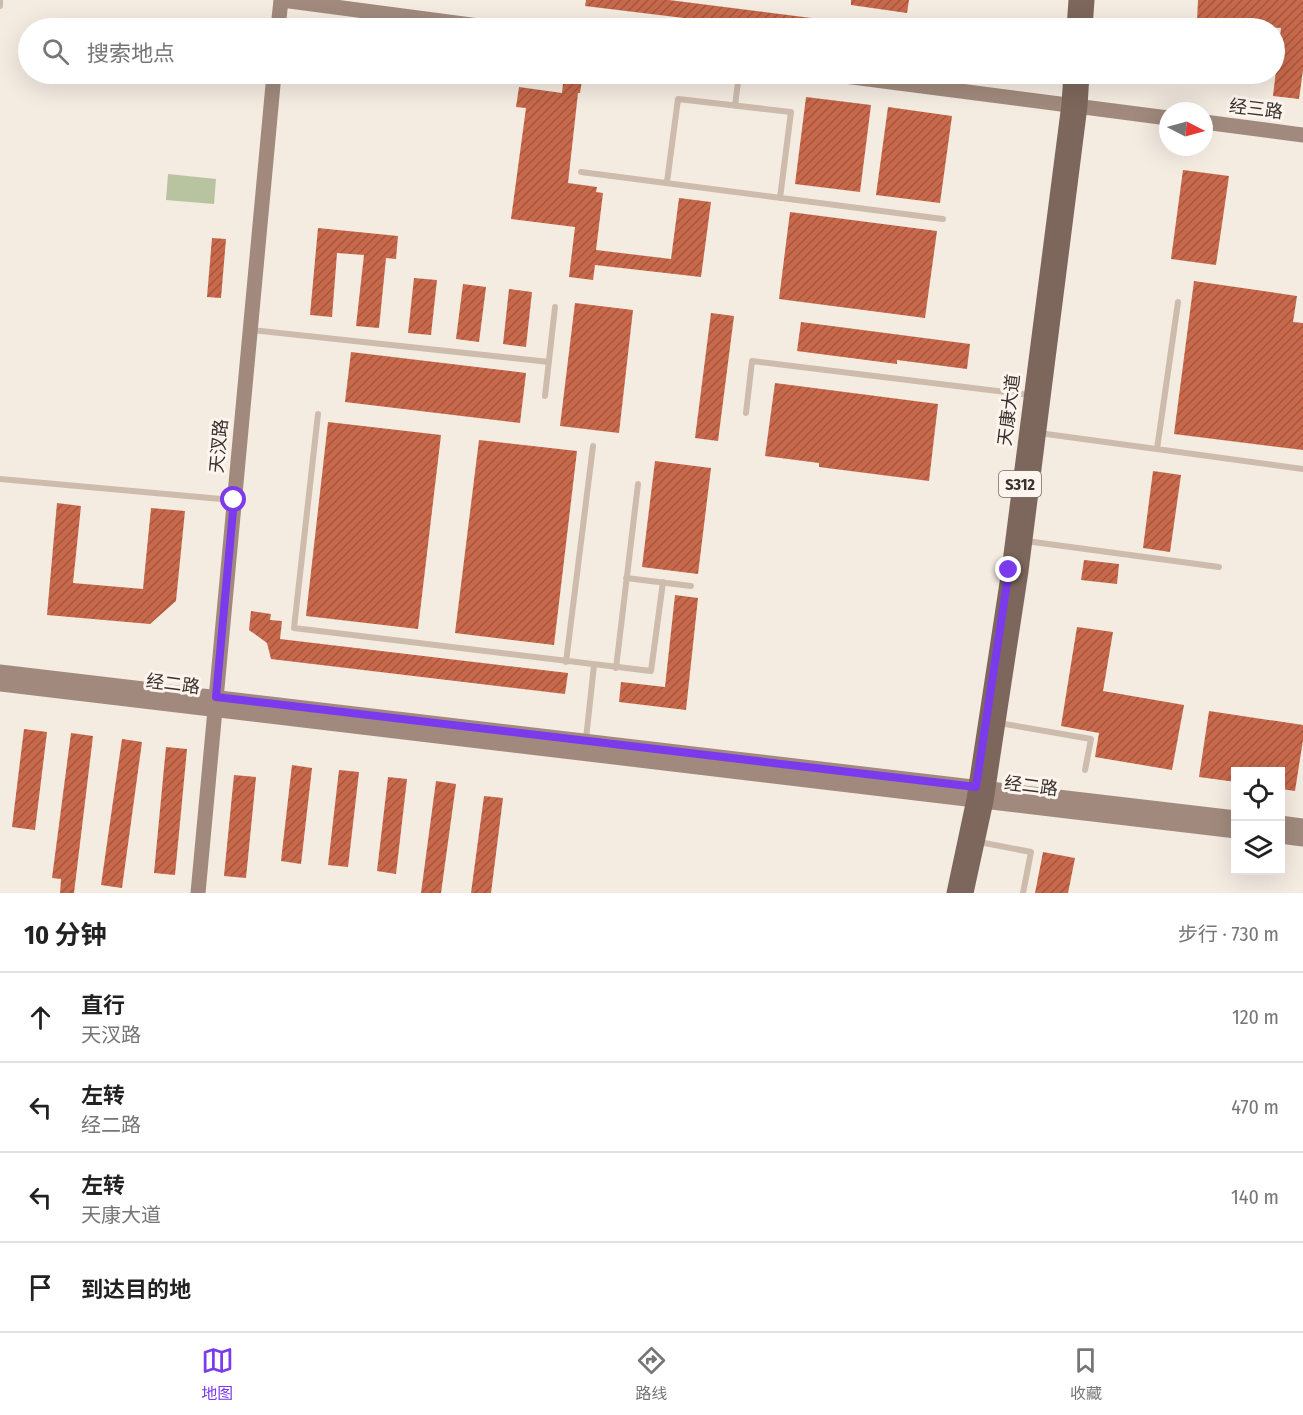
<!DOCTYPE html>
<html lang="zh">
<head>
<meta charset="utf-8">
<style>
  body { margin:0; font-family:"Fira Sans Condensed","Noto Sans SC",sans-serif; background:#f2f2f2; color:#222 }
  .controls { position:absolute; right:18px; bottom:18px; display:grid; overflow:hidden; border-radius:0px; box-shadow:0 6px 24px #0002 }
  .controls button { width:54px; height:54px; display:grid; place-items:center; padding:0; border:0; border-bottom:2px solid #e0e0e0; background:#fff; color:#222; font:30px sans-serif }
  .compass { position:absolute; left:1159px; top:102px; width:54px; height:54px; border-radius:50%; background:#fff; box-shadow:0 6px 24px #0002; rotate:96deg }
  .stop { position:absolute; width:18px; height:18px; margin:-14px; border:4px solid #7c3aed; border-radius:50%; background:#fff }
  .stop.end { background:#7c3aed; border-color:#fff; box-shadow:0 2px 6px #0008 }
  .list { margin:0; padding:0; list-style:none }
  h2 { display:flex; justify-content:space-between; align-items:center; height:78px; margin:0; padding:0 24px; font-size:26px }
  h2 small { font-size:20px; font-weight:400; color:#767676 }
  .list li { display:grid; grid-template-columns:39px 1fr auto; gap:18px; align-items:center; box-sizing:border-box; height:90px; padding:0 24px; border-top:2px solid #e0e0e0 }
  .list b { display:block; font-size:22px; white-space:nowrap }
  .list p { margin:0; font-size:20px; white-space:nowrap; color:#767676 }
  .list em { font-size:20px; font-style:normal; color:#767676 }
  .icon { flex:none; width:33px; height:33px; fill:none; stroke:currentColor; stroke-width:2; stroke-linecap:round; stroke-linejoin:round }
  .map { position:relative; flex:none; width:1303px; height:893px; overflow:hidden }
  .search { position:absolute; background:#fff; box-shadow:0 6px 24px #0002; left:18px; right:18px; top:18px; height:66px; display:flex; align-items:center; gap:15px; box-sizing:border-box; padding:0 21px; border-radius:33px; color:#767676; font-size:22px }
  .sheet { height:438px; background:#fff }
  nav { display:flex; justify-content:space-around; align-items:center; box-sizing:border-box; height:84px; border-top:2px solid #e0e0e0; background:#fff; font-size:16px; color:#767676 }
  nav a { display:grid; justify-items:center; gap:3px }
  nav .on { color:#7c3aed }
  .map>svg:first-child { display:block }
  .pitch { fill:#b8c4a0 }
  .building { fill:url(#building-hatch) }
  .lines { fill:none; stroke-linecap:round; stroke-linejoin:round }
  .lane { stroke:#cdbbac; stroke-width:6 }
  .secondary { stroke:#a18a7d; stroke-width:15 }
  .primary { stroke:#7d675c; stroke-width:15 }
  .route { stroke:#7c3aed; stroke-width:8 }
  .labels { text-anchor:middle; stroke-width:6; stroke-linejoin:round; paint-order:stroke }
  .shield { fill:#fbf5ee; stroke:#756b66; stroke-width:1.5 }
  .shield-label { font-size:16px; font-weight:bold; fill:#3b302b }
  .street-label { font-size:18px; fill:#3b302b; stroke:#fbf5ee }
</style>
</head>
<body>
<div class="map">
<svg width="1303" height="893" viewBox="0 0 1303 893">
  <defs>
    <pattern id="building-hatch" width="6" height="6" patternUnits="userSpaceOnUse" patternTransform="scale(1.5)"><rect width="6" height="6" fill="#c8694b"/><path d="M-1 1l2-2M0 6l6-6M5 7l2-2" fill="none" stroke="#a4573f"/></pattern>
  </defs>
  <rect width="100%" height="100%" fill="#f4ebe1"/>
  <path class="pitch" d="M168,174l48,5 -2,25 -48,-4z"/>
  <path class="building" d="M586,0h83l182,23 -1,5h-83l-182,-22z
    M851,0h58l-2,13 -56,-8z
    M1198,0h105v70l-4,29 -26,-3 8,-68 -84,-6z
    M564,74h19l-3,19h-2l-10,90 29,4 -1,5 7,1 -7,57 75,9 8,-61 32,4 -10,75 -106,-12 -2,15 -24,-3 6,-50 -64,-8 15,-111 -10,-1 3,-20 43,6z
    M806,97l65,8 -11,87 -65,-8z
    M888,107l64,9 -12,87 -64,-8z
    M1183,170l46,6 -13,89 -45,-6z
    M790,212l147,19 -12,87 -146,-19z
    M318,228l80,8 -2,23 -10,-1 -7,70 -23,-2 8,-71 -27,-2 -5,64 -22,-2z
    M212,238l14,1 -5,59 -14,-1z
    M414,278l23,2 -6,55 -23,-2z
    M1194,281l103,15 -4,26 10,1v127l-129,-16z
    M463,284l23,3 -7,55 -23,-3z
    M509,289l23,3 -6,55 -23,-3z
    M575,303l58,7 -14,123 -59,-7z
    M711,313l23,3 -16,125 -23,-3z
    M801,322l169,22 -3,25 -70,-9v4l-100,-13z
    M351,352l175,21 -6,50 -175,-21z
    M775,383l163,21 -9,77 -110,-14v-4l-54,-7z
    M328,422l113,13 -23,194 -112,-13z
    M479,440l98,11 -23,194 -99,-12z
    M655,461l56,7 -13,106 -56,-7z
    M1153,471l28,4 -11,77 -27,-4z
    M57,503l24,3 -8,77 70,6 8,-81 34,3 -9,90 -26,23 -103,-9z
    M1084,560l35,4 -2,20 -36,-4z
    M675,595l23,3 -12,112 -67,-8 2,-20 44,5z
    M251,611l20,3 -1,6 12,1 -2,18 288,34 -3,21 -294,-35 -4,-16 -18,-13z
    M1077,627l36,5 -10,59 81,14 -12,65 -77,-13 4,-24 -38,-7z
    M1209,711l94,14v15l-8,51 -14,-2v-18h-45v11l-37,-5z
    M24,729l23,3 -12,98 -23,-3z
    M71,733l22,3 -19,157h-14l1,-14 -9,-1z
    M122,739l20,3 -20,146 -21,-3z
    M166,747l21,2 -12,126 -21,-2z
    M292,765l20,3 -11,96 -20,-3z
    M339,770l20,2 -11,95 -20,-2z
    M234,775l22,2 -10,101 -22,-2z
    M388,777l19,2 -11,95 -19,-3z
    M436,781l20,3 -15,109h-20z
    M484,796l19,2 -12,95h-20z
    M1043,852l32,6 -7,35h-33z"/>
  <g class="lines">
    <path class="lane" d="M0,6v-6
      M735,106l4,-32
      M581,172l362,47
      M667,182l11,-83 113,13 -11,86
      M251,330l298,32
      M545,396l10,-89
      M746,413l6,-52 278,34
      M318,414l-24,214 357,43 12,-89
      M1039,433l264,36
      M1157,449l21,-147
      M0,479l232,21
      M1026,541l193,26
      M626,578l65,8
      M566,662l27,-216
      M616,668l22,-184
      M999,723l92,16 -6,31
      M586,739l8,-74
      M979,842l52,10 -8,41"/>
    <path class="secondary" d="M282,0l212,28
      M278,28l3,-28
      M829,74l339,44
      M1204,122l99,13
      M0,672l1236,146
      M0,684l1236,147
      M1280,823l23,3
      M1280,836l23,3
      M198,893l76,-819"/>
    <path class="primary" d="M1074,28l2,-28
      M1085,28l2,-28
      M954,893l20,-94 35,-229 60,-466 2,-30
      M966,893l20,-92 35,-230 59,-465 2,-32"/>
  </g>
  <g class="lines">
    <path class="route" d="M234,500l-18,197 760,90 33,-217"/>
  </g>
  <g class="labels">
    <rect class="shield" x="999" y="471" width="42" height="26" rx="4.5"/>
    <g class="shield-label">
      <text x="1020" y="490">S312</text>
    </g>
    <g class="street-label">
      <text transform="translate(1256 109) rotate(7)" y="6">经三路</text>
      <text transform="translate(1009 410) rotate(-83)" y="6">天康大道</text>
      <text transform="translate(219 446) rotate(-85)" y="6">天汊路</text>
      <text transform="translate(173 684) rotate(7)" y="6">经二路</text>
      <text transform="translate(1031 786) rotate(7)" y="6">经二路</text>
    </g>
  </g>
</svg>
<div class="controls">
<button><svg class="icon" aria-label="locate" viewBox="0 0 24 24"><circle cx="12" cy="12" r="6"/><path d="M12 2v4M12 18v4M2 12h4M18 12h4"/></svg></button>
<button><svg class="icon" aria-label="layers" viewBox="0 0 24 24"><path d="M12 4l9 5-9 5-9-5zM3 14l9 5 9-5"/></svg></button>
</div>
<svg class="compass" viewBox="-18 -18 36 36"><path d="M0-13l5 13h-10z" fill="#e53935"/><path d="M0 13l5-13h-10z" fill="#767676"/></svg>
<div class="stop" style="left:234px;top:500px"></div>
<div class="stop end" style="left:1009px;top:570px"></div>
<div class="search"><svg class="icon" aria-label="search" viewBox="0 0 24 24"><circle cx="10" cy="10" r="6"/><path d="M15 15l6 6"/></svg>搜索地点</div>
</div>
<section class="sheet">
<h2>10 分钟<small>步行 · 730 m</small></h2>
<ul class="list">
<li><svg class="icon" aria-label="ahead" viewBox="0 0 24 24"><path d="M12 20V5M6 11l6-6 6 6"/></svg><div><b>直行</b><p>天汊路</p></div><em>120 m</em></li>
<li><svg class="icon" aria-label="left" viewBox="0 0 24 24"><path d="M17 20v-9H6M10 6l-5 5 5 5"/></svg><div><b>左转</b><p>经二路</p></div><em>470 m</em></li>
<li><svg class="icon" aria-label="left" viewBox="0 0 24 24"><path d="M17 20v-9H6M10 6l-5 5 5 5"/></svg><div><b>左转</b><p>天康大道</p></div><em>140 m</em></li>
<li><svg class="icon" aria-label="arrive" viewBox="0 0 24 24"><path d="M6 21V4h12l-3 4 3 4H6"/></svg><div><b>到达目的地</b></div></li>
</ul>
</section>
<nav>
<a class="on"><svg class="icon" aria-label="map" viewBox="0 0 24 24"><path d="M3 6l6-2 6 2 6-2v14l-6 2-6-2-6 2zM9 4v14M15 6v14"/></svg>地图</a>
<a><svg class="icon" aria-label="directions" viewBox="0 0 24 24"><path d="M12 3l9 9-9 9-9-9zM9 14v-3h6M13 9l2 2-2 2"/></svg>路线</a>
<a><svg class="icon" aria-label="saved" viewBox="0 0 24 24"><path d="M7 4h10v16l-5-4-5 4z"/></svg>收藏</a>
</nav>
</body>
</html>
